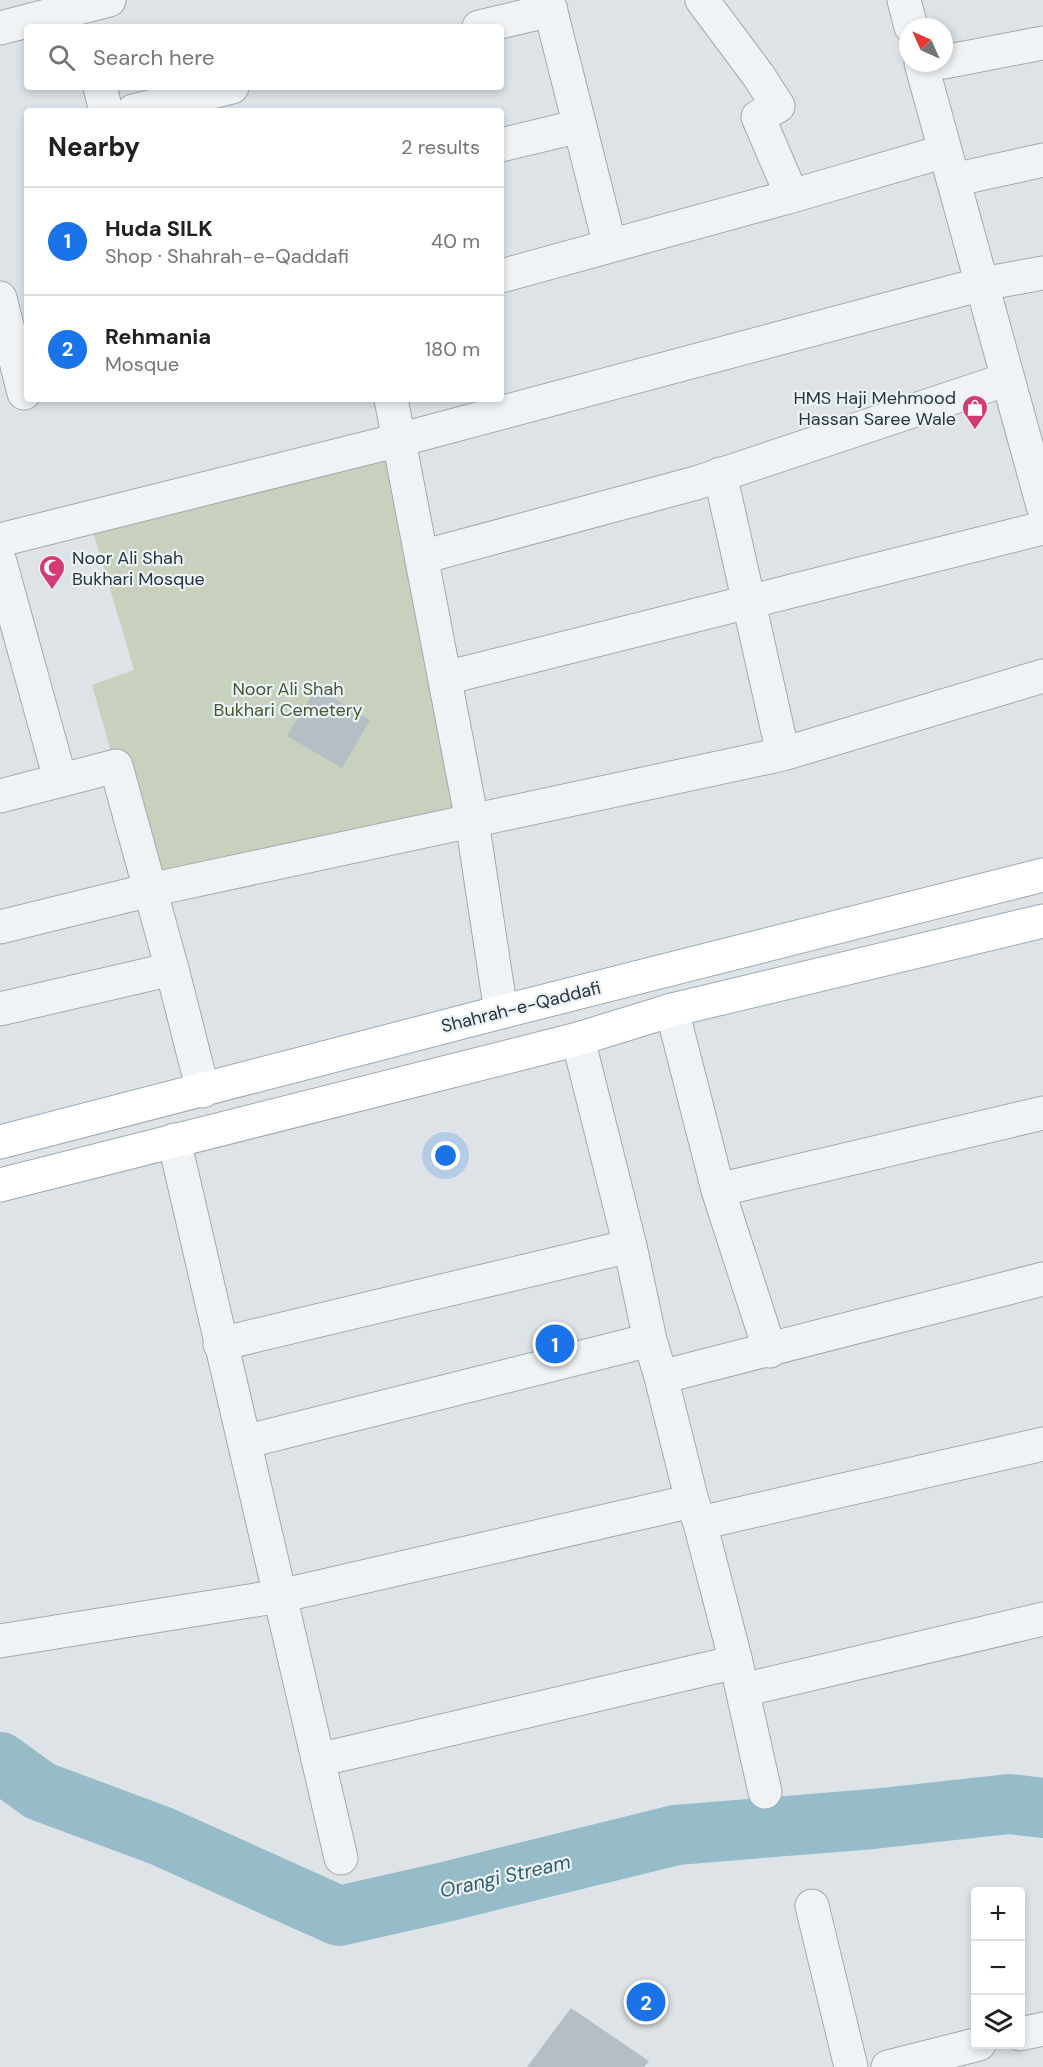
<!DOCTYPE html>
<html lang="en">
<head>
<meta charset="utf-8">
<style>
  body { margin:0; font-family:"DM Sans",sans-serif; background:#f6f6f6; color:#202124 }
  .controls { position:absolute; right:18px; bottom:18px; display:grid; overflow:hidden; border-radius:6px; box-shadow:0 3px 9px #0003 }
  .controls button { width:54px; height:54px; display:grid; place-items:center; padding:0; border:0; border-bottom:2px solid #e0e0e0; background:#fff; color:#202124; font:30px sans-serif }
  .compass { position:absolute; left:899px; top:18px; width:54px; height:54px; border-radius:50%; background:#fff; box-shadow:0 3px 9px #0003; rotate:315deg }
  .you { position:absolute; left:446px; top:1156px; width:21px; height:21px; margin:-15px; border:4px solid #fff; border-radius:50%; background:#1a73e8; box-shadow:0 0 0 9px #1a73e833 }
  .badge { display:grid; place-items:center; width:39px; height:39px; border-radius:50%; background:#1a73e8; color:#fff; font-size:20px; font-weight:700 }
  .pin { position:absolute; translate:-50% -50%; border:3px solid #fff; box-shadow:0 2px 6px #0006 }
  .list { margin:0; padding:0; list-style:none }
  h2 { display:flex; justify-content:space-between; align-items:center; height:78px; margin:0; padding:0 24px; font-size:26px }
  h2 small { font-size:20px; font-weight:400; color:#757577 }
  .list li { display:grid; grid-template-columns:39px 1fr auto; gap:18px; align-items:center; box-sizing:border-box; height:108px; padding:0 24px; border-top:2px solid #e0e0e0 }
  .list b { display:block; font-size:22px; white-space:nowrap }
  .list p { margin:0; font-size:20px; white-space:nowrap; color:#757577 }
  .list em { font-size:20px; font-style:normal; color:#757577 }
  .icon { flex:none; width:33px; height:33px; fill:none; stroke:currentColor; stroke-width:2; stroke-linecap:round; stroke-linejoin:round }
  .map { position:relative; flex:none; width:1043px; height:2067px; overflow:hidden }
  .search { position:absolute; background:#fff; box-shadow:0 3px 9px #0003; left:24px; top:24px; width:480px; height:66px; display:flex; align-items:center; gap:15px; box-sizing:border-box; padding:0 21px; border-radius:6px; color:#757577; font-size:22px }
  .panel { position:absolute; background:#fff; box-shadow:0 3px 9px #0003; left:24px; top:108px; width:480px; height:294px; border-radius:6px }
  .map>svg:first-child { display:block }
  .green { fill:#c7d1bd }
  .lines { fill:none; stroke-linecap:round; stroke-linejoin:round }
  .river { stroke:#96bbc9; stroke-width:60 }
  .building { fill:#b4bec4 }
  .minor-casing { stroke:#a2abb1; stroke-width:35 }
  .major-casing { stroke:#9babb3; stroke-width:35 }
  .minor { stroke:#eff3f5; stroke-width:33 }
  .major { stroke:#fff; stroke-width:33 }
  .labels { text-anchor:middle; stroke-width:4.5; stroke-linejoin:round; paint-order:stroke }
  .poi-label { font-size:18px; fill:#26353e; stroke:#ecf2f5; text-anchor:end }
  .park-label { font-size:18px; fill:#445a32; stroke:#ecf2f5 }
  .street-label { font-size:18px; fill:#26353e; stroke:#ecf2f5 }
  .water-label { font-size:20px; font-style:italic; fill:#2e5e73; stroke:#ecf2f5 }
</style>
</head>
<body>
<div class="map">
<svg width="1043" height="2067" viewBox="0 0 1043 2067">
  <rect width="100%" height="100%" fill="#dde3e7"/>
  <path class="green" d="M396,444l76,376 -321,71 -59,-206 42,-15 -45,-152z"/>
  <g class="lines">
    <path class="river" d="M0,1762l40,29 121,45 178,80 106,-24 231,-57 197,-16 136,-15 34,4"/>
  </g>
  <path class="building" d="M316,688l54,32 -28,48 -55,-32z
    M571,2008l78,53 -5,6h-117z"/>
  <g class="lines">
    <defs>
      <path id="minor" d="M548,0l62,246
        M702,0l56,75 20,31 -20,11 34,79
        M904,0l7,27
        M479,27l72,-17
        M0,28l109,-28
        M944,62l99,-19
        M921,63l122,443
        M100,87l6,24
        M133,111l99,-24
        M501,145l79,-19
        M953,180l90,-20
        M501,276l291,-80 153,-45
        M0,298l24,95
        M391,399l81,422 29,191
        M720,474l63,280
        M0,540l399,-100 583,-156 61,-11
        M422,557l274,-74 312,-104
        M0,562l60,217
        M445,678l598,-150
        M0,796l116,-30 56,203 31,122
        M0,927l150,-37 633,-136 260,-78
        M0,1009l172,-40
        M672,1010l46,180 52,161
        M578,1039l52,207 20,94 11,37 31,124 8,22 36,139 29,130
        M174,1140l167,718
        M718,1190l325,-77
        M220,1344l410,-98
        M661,1377l382,-98
        M244,1442l406,-102
        M700,1523l343,-79
        M0,1641l280,-45 412,-95
        M743,1690l300,-71
        M318,1760l418,-98
        M812,1906l39,161
        M1020,2034l23,-5
        M888,2067l91,-23"/>
      <path id="major" d="M0,1142l501,-130 542,-137
        M0,1185l578,-146 94,-29 371,-89"/>
    </defs>
    <use href="#minor" class="minor-casing"/>
    <use href="#major" class="major-casing"/>
    <use href="#minor" class="minor"/>
    <use href="#major" class="major"/>
  </g>
  <defs>
    <symbol id="shop-pin" viewBox="-11 -11 22 30"><path d="M0 17L-7.5 6A9.5 9.5 0 1 1 7.5 6Z" fill="#d33b77" stroke="#ecf2f5"/><path d="M-5-2.5h2.3a2.7 3.5 0 0 1 5.4 0H5L5.5 6h-11ZM-1.5-2.5h3a1.5 2.3 0 0 0-3 0Z" fill="#fff"/></symbol>
    <symbol id="mosque-pin" viewBox="-11 -11 22 30"><path d="M0 17L-7.5 6A9.5 9.5 0 1 1 7.5 6Z" fill="#d33b77" stroke="#ecf2f5"/><path d="M3.5-4.9A6 6 0 1 0 3.5 4.9A5 5 0 1 1 3.5-4.9Z" fill="#fff"/></symbol>
  </defs>
  <g fill-rule="evenodd">
    <use href="#shop-pin" x="960" y="393" width="30" height="40"/>
    <use href="#mosque-pin" x="37" y="553" width="30" height="40"/>
  </g>
  <g class="labels">
    <g class="poi-label">
      <text x="956" y="404">HMS Haji Mehmood<tspan x="956" dy="21">Hassan Saree Wale</tspan></text>
      <text x="72" y="564" text-anchor="start">Noor Ali Shah<tspan x="72" dy="21">Bukhari Mosque</tspan></text>
    </g>
    <g class="park-label">
      <text x="288" y="695">Noor Ali Shah<tspan x="288" dy="21">Bukhari Cemetery</tspan></text>
    </g>
    <g class="street-label">
      <text transform="translate(521 1007) rotate(-14)" y="6">Shahrah-e-Qaddafi</text>
    </g>
    <g class="water-label">
      <text transform="translate(505 1876) rotate(-13)" y="7">Orangi Stream</text>
    </g>
  </g>
</svg>
<div class="controls">
<button>+</button>
<button>−</button>
<button><svg class="icon" aria-label="layers" viewBox="0 0 24 24"><path d="M12 4l9 5-9 5-9-5zM3 14l9 5 9-5"/></svg></button>
</div>
<svg class="compass" viewBox="-18 -18 36 36"><path d="M0-13l5 13h-10z" fill="#e53935"/><path d="M0 13l5-13h-10z" fill="#757577"/></svg>
<div class="you"></div>
<div class="pin badge" style="left:555px;top:1344px">1</div>
<div class="pin badge" style="left:646px;top:2002px">2</div>
<div class="search"><svg class="icon" aria-label="search" viewBox="0 0 24 24"><circle cx="10" cy="10" r="6"/><path d="M15 15l6 6"/></svg>Search here</div>
<section class="panel">
<h2>Nearby<small>2 results</small></h2>
<ul class="list">
<li><span class="badge">1</span><div><b>Huda SILK</b><p>Shop · Shahrah-e-Qaddafi</p></div><em>40 m</em></li>
<li><span class="badge">2</span><div><b>Rehmania</b><p>Mosque</p></div><em>180 m</em></li>
</ul>
</section>
</div>
</body>
</html>
